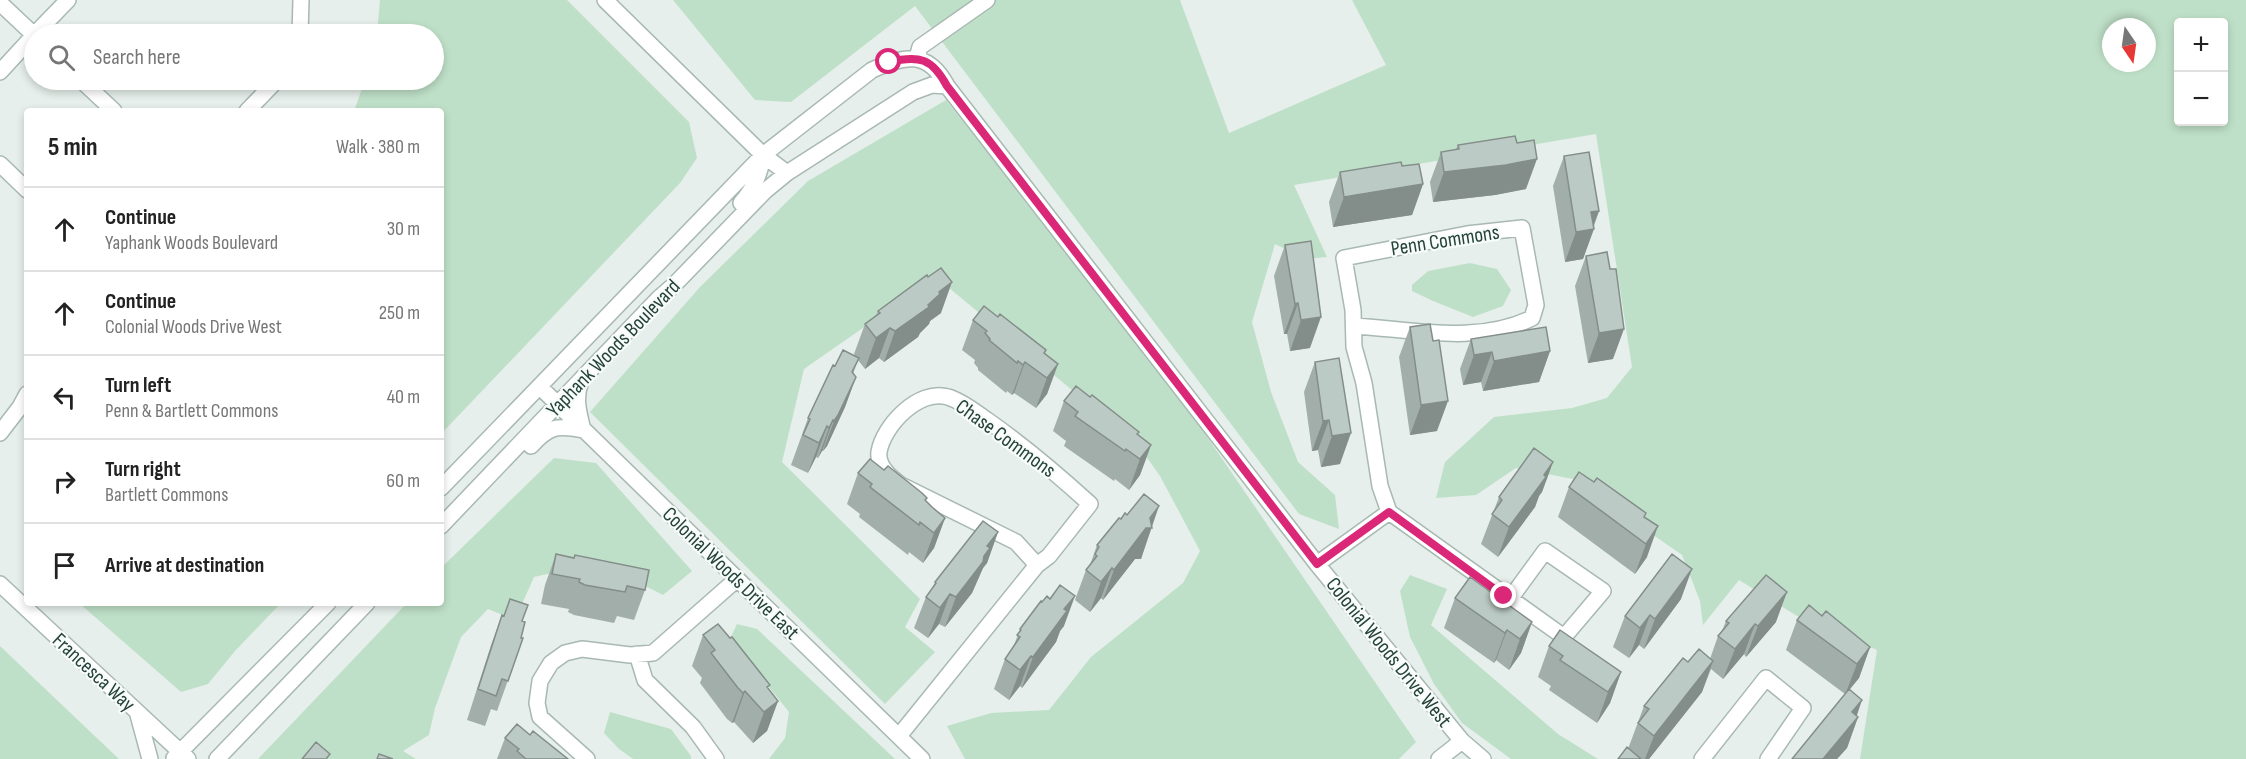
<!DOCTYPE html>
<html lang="en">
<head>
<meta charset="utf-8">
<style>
  body { margin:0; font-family:"Sofia Sans Condensed",sans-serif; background:#f6f6f6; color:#222 }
  .controls { position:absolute; right:18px; top:18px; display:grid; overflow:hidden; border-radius:6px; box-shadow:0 3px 9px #0003 }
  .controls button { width:54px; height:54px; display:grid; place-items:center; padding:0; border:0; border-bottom:2px solid #e0e0e0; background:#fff; color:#222; font:30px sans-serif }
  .compass { position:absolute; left:2102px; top:18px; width:54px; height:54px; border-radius:50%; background:#fff; box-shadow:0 3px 9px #0003; rotate:167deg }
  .stop { position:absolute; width:18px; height:18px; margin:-14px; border:4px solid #db2777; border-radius:50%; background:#fff }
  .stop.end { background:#db2777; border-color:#fff; box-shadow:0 2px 6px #0008 }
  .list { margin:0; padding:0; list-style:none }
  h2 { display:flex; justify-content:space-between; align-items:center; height:78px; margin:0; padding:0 24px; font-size:26px }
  h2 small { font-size:20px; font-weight:400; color:#767676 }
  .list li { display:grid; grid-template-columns:39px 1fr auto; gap:18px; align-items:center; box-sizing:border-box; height:84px; padding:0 24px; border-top:2px solid #e0e0e0 }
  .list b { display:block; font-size:22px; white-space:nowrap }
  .list p { margin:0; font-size:20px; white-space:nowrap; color:#767676 }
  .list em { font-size:20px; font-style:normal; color:#767676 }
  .icon { flex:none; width:33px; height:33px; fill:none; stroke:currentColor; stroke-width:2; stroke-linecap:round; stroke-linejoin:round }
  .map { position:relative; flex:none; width:2246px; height:759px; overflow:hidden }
  .search { position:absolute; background:#fff; box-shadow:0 3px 9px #0003; left:24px; top:24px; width:420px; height:66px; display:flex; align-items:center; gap:15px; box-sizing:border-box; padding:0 21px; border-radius:33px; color:#767676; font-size:22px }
  .panel { position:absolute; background:#fff; box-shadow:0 3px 9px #0003; left:24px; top:108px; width:420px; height:498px; border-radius:6px }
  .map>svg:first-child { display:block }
  .green { fill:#bfe0c8; fill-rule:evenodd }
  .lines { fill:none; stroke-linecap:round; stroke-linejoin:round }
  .minor-casing { stroke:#a8b8b2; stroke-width:18 }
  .minor { stroke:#fff; stroke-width:15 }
  .wall { fill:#a1aea9 }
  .shaded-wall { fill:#838d89 }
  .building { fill:#bbcac4; stroke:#838d89; stroke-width:1.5 }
  .route { stroke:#db2777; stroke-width:8 }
  .labels { text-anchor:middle; stroke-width:4.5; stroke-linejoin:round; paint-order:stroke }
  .street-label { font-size:21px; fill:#24423a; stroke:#f7fbf9 }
</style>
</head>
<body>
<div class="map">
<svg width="2246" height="759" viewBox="0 0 2246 759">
  <rect width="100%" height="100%" fill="#e6efeb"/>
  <path class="green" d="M380,0h187l122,122 8,36 -17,25 -239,251v-323h-87l11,-31h69v-46h-57z
    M673,0h507l49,133 157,-68 -34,-65h894v759h-386l17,-109 -80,-34 -58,-36 -36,45 -3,-24 -18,-46 -109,-76 -57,-11 -40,27 -40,3 9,-36 49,-45 78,-9 35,-10 25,-31 -36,-233 -302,51 33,72 -21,2 -31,-15 -23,78 19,70 27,70 37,33 4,34 -40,-15 -384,-508 -124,96 -36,-2zM2178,22h46v100h-46zM2111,27h36v36h-36z
    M946,100l227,287 243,355 -17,17h-434l-18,-33 44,-13 58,-3 42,-53 92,-74 17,-32 -40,-75 -22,-31 -202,-168 -132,92 -22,93 138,137 -15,28 30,25 -50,52 -295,-292 110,-125 108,-106z
    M1470,263l27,6 14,21 -8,16 -30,11 -40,-16 -21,-10v-6l16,-14z
    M554,458l42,5 96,108 -29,24 -31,-16 -40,-15 -58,13 -19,43 -27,-11 -27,28 -26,71 -6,27 -26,16 13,8h-158l149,-156h34v-35z
    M1410,575l37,14 -16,36 127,109 40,25h-87l-49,-36 -28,-39 -24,-47 -10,-46z
    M79,603h202l-46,48 -27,33 -27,8z
    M737,624l20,5 138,130h-126l16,-21 4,-26 -59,-73z
    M0,646l119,113h-119z
    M610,712l61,17 20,27v3h-58l-14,-10 -15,-16z"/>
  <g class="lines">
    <defs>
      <path id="minor" d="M605,0l158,155 24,18
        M0,3l34,32
        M35,34l33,-34
        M300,34l1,-34
        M917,58l3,-11 67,-47
        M0,72l34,-37
        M81,80l33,31
        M247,111l30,-31
        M0,164l27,26
        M741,203c13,-15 19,-28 22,-48
        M1354,326c58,3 123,19 178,-8l4,-13 -14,-77 -55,6 -123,24 9,52 1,37 10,36 16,103 9,26
        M581,381c-7,18 -2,32 2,49
        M540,387l382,372
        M0,433l20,-26 7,-13
        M531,446c18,-20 26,-21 52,-16
        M441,488l322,-333 109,-85c33,-15 56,-20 75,16l370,478 145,177 21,18
        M1389,512l175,125 39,-46 -58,-40 -35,48
        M441,526l218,-228 15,-13 91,-94 22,-18 126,-81 19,-7 15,1
        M1317,564l72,-52
        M0,584l188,175
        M637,654l8,26 48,47 23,32
        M138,715l12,44
        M899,736l138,-171 12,-9 41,-52c-33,-30 -66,-58 -103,-84 -12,-8 -25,-19 -39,-23 -29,-9 -65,29 -69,55 -2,14 12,26 22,33l115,57 21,23
        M174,758l154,-155
        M217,759l150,-156
        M587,759l-47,-42 -3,-14 3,-22 11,-18 14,-10 17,-4 48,6 23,-2 84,-74
        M1439,759l23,-18
        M1702,759l64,-81 37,30 -35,51"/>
    </defs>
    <use href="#minor" class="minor-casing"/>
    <use href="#minor" class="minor"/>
  </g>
  <path class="wall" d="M1458,145l68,44 -31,6 -62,7 -3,-20 11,-30 15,-3z
    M1564,156l35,55 -16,48 -18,3 -12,-76z
    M1340,172l83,12 -11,31 -79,12 -4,-25z
    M1285,245l25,103 -20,3 -3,-17h-3l-10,-58z
    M1586,256l24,13 3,90 -25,4 -13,-77z
    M878,311l63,2 -11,8 -1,3 -9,9 -2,4 -34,25 -5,-4 -14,11 -7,-9 -5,14 3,3 -11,30 -18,39 -4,5h-1l-4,7 -2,-1 -8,16 -17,-8 17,-47 27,-52 20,-10 -1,-2 11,-30 11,-9z
    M998,317l48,33 -1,3 13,11 -11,30 -11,14 -22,-15 -2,2 -5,-4 -1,2 -28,-23v-2l-4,-5 1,-3 -13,-10 11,-30z
    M1410,327l27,104 -27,4 -11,-78z
    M1471,339l79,12 -11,31 -56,9 -2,-9 -18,3 -3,-16z
    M1315,362l25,102 -19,3 -3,-17 -6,1 -8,-59z
    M1064,401l74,34 13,10 -11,30 -11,15 -14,-11 -1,2 -50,-35 2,-5 -13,-10z
    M1553,462l-11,30 -3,4 -4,11 -37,50 -17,-13 18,-47z
    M884,470l43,28 -1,3 6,6 13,11 -11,30 -11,15 -14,-11 -1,3 -49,-38 1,-3 -13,-10 11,-31z
    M1569,487l76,30 2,40 -12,17 -77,-57z
    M1121,519l30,7 -10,33h-6l-32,41 -2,-2 -11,14 -15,-12 11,-30 4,-5 7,-20z
    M998,532l-11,31 -4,5 -11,25 -27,34 -6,-3 -11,14 -14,-10 12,-31 7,-9 2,-6z
    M556,554l89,36 -11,30 -17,-4 -3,7 -40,-8 -6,-3 1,-3 -28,-5 4,-19z
    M1455,598l77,24 -11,31 -12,17 -13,-10 -2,3 -50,-35z
    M1681,599l-37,50 -5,-4 -10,13 -16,-11 12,-31z
    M502,615l20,6 -1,17h2l-26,73 -6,-2 -6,17 -18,-6 24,-75z
    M1822,616l48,31 -11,31 -9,11 7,27 1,1 -11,31 -10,11h-45l53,-65 -59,-44 11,-30z
    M1726,621l50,1 -30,35 -2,-3 -21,25 -12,-10 -9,23 -53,67h-31l10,-10 16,-43 44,-44 22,-3 8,-23 4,-5z
    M1064,626l-4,5 -4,11 -34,46 -2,-2 -11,14 -15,-11 11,-30 8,-11 7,-19z
    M703,635l65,54 10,12 -11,30 -14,12 -19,-21 -2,1 -5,-4 -27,-36 2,-5 -10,-12z
    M1549,646l72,26 -11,31 -13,20 -48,-33 2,-4 -13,-9z
    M530,735l38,24h-71l8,-21z"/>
  <path class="shaded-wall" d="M1537,159l-11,30 -31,6 -62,7 11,-30z
    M1423,184l-11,31 -79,12 11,-30z
    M1599,211l-7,18h2l-11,30 -18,3 11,-30 15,-20z
    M952,282l-11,31 -11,8 -1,3 -9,9 -2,4 -34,25 11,-31 33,-26 11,-13z
    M1298,303l-11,31h-3l11,-30z
    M1321,317l-11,31 -20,3 11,-31z
    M890,328l-11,30 -14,11 11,-31z
    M1624,329l-11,30 -25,4 11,-30z
    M1550,351l-11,31 -56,9 11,-30z
    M1492,352l-11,30 -18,3 11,-30z
    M1025,362l-11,31 -2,2 11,-30z
    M1058,364l-11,30 -11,14 11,-30z
    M856,377l-11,30 -18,39 -4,5 11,-30z
    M1448,401l-11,30 -27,4 11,-30z
    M833,420l-11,31 -4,7 11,-30z
    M1329,420l-11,30 -6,1 11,-30z
    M827,426l-11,31 -8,16 11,-30z
    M1351,433l-11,31 -19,3 11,-31z
    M1151,445l-11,30 -11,15 11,-31z
    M1553,462l-11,30 -3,4 -4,11 -37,50 11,-30z
    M1159,506l-18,53h-6l-32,41 11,-30z
    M945,518l-11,30 -11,15 11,-30z
    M1658,526l-11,31 -12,17 11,-30z
    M998,532l-11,31 -4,5 -11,25 -27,34 11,-30 31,-51z
    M1112,568l-11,30 -11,14 11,-30z
    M1692,569l-11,30 -37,50 11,-30z
    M1787,592l-11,30 -30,35 12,-31z
    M950,594l-11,30 -11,14 12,-30z
    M1075,596l-11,30 -4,5 -4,11 -34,46 11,-31 31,-48z
    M1650,615l-11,30 -10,13 11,-30z
    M1532,622l-11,31 -12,17 11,-31z
    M1755,624l-11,30 -21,25 12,-30z
    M1507,630l-11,30 -2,3 11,-30z
    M1870,647l-11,31 -14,17 12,-31z
    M1031,656l-11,30 -11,14 11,-30z
    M1713,661l-11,31 -53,67h-4l9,-23z
    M1621,672l-11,31 -13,20 11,-31z
    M745,691l-11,31 -2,1 11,-30z
    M1862,700l-7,21 3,-4 -11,31 -10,11h-14l29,-47z
    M778,701l-11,30 -14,12 11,-31z"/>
  <path class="building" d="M1515,136l2,7 17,-3 3,19 -31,6 -62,7 -3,-20 18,-3 -1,-4z
    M1589,152l10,59 -8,1 3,17 -18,3 -12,-76z
    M1401,162l1,4 17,-2 4,20 -79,13 -4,-25z
    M1311,241l10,76 -20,3 -3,-17 -3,1 -10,-59z
    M1607,252l3,17h6l8,60 -25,4 -13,-77z
    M941,268l11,14 -13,10 1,2 -12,11 1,2 -34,24 -5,-3 -14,10 -11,-14 15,-11 -2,-2 49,-36 1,2z
    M984,306l14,11 2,-3 46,36 -2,3 14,11 -11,14 -22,-16 -2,3 -5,-4 -1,2 -28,-23 1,-1 -5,-6 2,-2 -14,-11z
    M1430,324l3,17 6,-1 9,61 -27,4 -11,-78z
    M1546,327l4,24 -56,10 -2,-9 -18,3 -3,-16z
    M843,350l16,8 -7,14 4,5 -18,38 -4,6 -1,-1 -4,8 -2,-2 -8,17 -16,-8 7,-16 -2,-1 25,-53 2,1z
    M1339,358l12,75 -19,3 -3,-16 -6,1 -8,-59z
    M1076,386l14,11 2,-2 47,37 -2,2 14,11 -11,14 -14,-10 -1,2 -50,-35 3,-4 -14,-11z
    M1534,448l19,14 -9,13 2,2 -37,50 -17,-13 10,-14 -3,-3z
    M870,459l14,11 4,-4 34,27 5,5 -2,2 7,7 13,11 -11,15 -14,-11 -1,3 -49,-38 2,-3 -14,-11z
    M1579,472l15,10 3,-4 49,35 -2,4 14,9 -12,18 -77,-57z
    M1144,494l15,12 -9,12 2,10h-6l-32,42 -2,-2 -11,14 -15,-12 11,-14 -2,-2 4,-7 -2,-2 22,-27 2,1 4,-6 2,2z
    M983,521l15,11 -11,14 3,2 -6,8 -1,6 -27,35 -6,-3 -10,14 -14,-11 10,-14 -1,-1z
    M556,554l18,4 1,-3 74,15 -4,20 -18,-4 -2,6 -40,-7 -6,-3 1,-3 -28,-5z
    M1672,554l20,15 -37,50 -5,-4 -10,13 -15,-12z
    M1766,575l21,17 -29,34 -3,-2 -20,25 -17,-13 11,-13 -3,-2z
    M1470,577l62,45 -12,17 -13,-9 -2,3 -50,-35z
    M1060,585l15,11 -11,13 3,2 -34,46 -2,-1 -11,14 -15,-11 15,-22 -3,-2 4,-5 -1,-1 21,-28 1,1 5,-6 3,3z
    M510,599l18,6 -6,16 3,1 -4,16h2l-15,43 -6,-2 -6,17 -18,-7 24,-74 2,1z
    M1809,605l13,11 4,-5 44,36 -13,17 -60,-44z
    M718,624l12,14 2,-1 38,48 -3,2 11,14 -14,11 -19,-21 -2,2 -5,-5 -27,-35 4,-3 -12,-15z
    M1560,630l61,42 -13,20 -48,-32 3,-4 -14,-10z
    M1699,649l14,12 -59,75 -16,-13 11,-14 -5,-3 39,-48 5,4z
    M1849,689l13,11 -10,12 6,5 -35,42h-31z
    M517,724l13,11 3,-4 35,28h-42l-9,-8 2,-2 -14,-11z
    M316,742l14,12 -4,5h-24z
    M1627,747l14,12h-23z
    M379,754l14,5h-16z"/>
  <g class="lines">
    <path class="route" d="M889,62c30,-7 43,-4 58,24l370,478 72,-52 115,84"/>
  </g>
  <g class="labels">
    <g class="street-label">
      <text transform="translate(1445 240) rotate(-9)" y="7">Penn Commons</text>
      <text transform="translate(613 348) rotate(-46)" y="7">Yaphank Woods Boulevard</text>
      <text transform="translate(1006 438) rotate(36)" y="7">Chase Commons</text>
      <text transform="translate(731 573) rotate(44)" y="7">Colonial Woods Drive East</text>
      <text transform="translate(1389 652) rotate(51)" y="7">Colonial Woods Drive West</text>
      <text transform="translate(94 672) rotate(43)" y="7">Francesca Way</text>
    </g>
  </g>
</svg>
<div class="controls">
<button>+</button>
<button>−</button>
</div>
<svg class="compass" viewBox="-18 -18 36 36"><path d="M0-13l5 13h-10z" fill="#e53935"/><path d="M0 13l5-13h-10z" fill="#767676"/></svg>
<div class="stop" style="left:889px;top:62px"></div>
<div class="stop end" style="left:1504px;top:596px"></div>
<div class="search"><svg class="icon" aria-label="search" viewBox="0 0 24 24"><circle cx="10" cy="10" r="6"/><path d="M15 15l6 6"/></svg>Search here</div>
<section class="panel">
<h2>5 min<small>Walk · 380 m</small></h2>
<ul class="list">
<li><svg class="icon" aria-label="ahead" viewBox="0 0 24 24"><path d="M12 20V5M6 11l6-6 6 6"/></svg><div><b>Continue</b><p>Yaphank Woods Boulevard</p></div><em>30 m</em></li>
<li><svg class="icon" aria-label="ahead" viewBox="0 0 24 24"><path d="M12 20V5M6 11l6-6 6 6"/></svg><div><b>Continue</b><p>Colonial Woods Drive West</p></div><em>250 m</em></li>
<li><svg class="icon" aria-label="left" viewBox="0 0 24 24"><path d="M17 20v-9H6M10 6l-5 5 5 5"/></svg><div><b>Turn left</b><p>Penn &amp; Bartlett Commons</p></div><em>40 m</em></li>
<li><svg class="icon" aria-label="right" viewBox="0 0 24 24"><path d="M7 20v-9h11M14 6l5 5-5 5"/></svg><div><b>Turn right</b><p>Bartlett Commons</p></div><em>60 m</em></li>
<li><svg class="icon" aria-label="arrive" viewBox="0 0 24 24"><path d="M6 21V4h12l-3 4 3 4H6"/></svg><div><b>Arrive at destination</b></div></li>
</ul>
</section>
</div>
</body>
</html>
